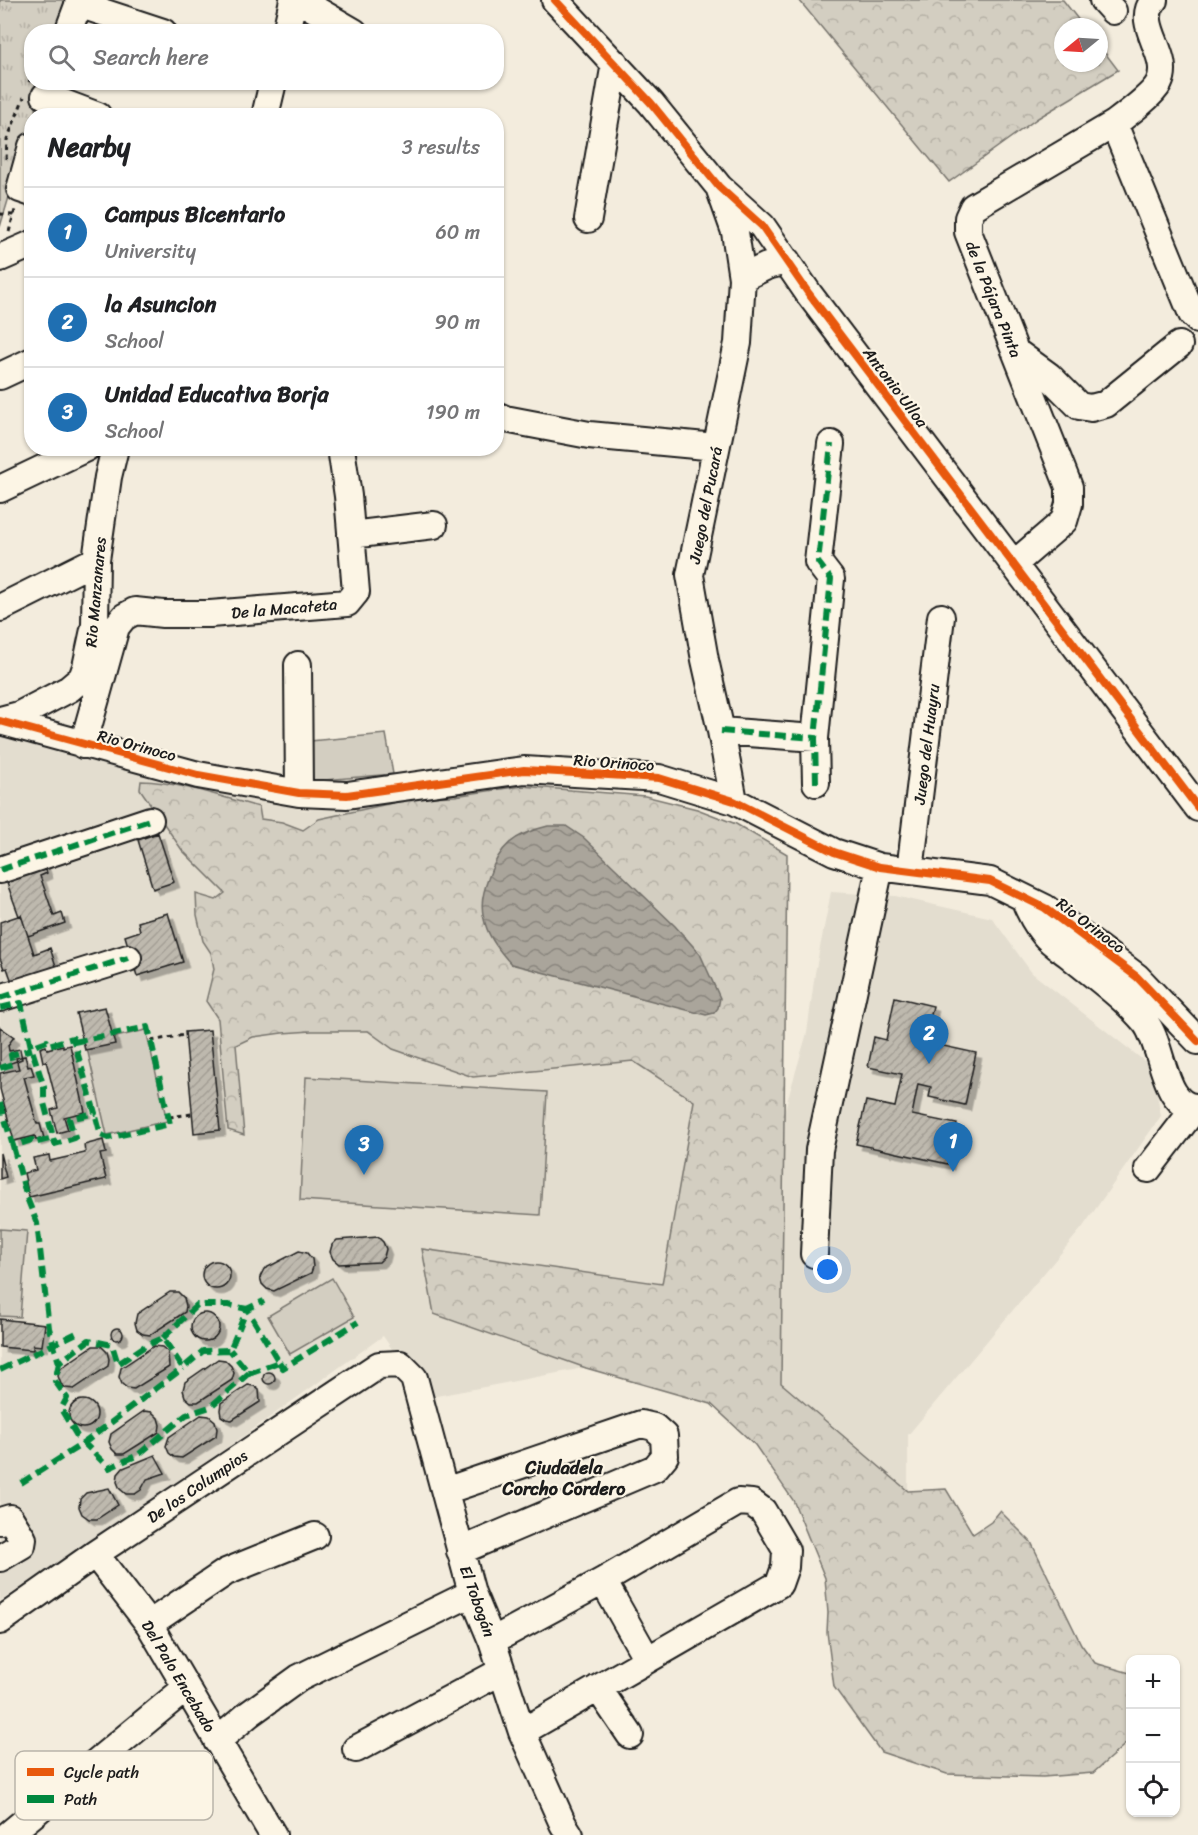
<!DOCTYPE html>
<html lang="en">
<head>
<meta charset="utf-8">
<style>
  body { margin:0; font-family:Sriracha,sans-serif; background:#f2f2f2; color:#202124 }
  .controls { position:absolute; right:18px; bottom:18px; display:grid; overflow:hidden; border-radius:12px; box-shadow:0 2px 4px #0004 }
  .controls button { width:54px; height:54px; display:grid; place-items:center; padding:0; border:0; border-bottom:2px solid #e0e0e0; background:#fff; color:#202124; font:30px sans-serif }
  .compass { position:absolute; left:1054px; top:18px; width:54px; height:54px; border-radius:50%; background:#fff; box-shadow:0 2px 4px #0004; rotate:252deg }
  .you { position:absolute; left:828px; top:1270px; width:21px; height:21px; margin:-15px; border:4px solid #fff; border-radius:50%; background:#1a73e8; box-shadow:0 0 0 9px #1a73e833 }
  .badge { display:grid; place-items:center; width:39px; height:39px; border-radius:50%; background:#1f6fb2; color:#fff; font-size:20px; font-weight:700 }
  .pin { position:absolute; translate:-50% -50px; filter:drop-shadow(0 2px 3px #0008) }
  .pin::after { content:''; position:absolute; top:32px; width:21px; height:18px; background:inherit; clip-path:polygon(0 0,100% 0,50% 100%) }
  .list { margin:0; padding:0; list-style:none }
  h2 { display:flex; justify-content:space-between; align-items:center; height:78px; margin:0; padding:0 24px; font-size:26px }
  h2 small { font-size:20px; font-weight:400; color:#757577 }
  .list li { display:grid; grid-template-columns:39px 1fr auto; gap:18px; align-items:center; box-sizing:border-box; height:90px; padding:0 24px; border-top:2px solid #e0e0e0 }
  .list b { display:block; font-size:22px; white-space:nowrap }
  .list p { margin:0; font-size:20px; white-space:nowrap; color:#757577 }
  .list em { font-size:20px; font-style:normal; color:#757577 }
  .icon { flex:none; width:33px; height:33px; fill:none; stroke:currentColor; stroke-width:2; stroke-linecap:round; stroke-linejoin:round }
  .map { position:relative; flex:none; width:1198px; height:1835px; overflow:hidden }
  .search { position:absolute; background:#fff; box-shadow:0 2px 4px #0004; left:24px; top:24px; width:480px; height:66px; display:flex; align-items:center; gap:15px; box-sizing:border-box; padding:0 21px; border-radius:24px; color:#757577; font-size:22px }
  .panel { position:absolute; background:#fff; box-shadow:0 2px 4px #0004; left:24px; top:108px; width:480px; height:348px; border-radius:24px }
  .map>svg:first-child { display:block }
  .built { fill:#e3ddcf }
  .grass { fill:url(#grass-tufts); stroke:#78756e; stroke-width:1.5 }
  .forest { fill:url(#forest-crowns); stroke:#78756e; stroke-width:1.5 }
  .pitch { fill:#d3cec1; stroke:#78756e; stroke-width:1.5 }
  .water { fill:url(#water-waves); stroke:#716e68; stroke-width:1.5 }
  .building { fill:url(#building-hatch); stroke:#1c1c1c; stroke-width:1.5; filter:url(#shadow) }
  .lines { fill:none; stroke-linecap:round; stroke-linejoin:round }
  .minor-casing { stroke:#1c1c1c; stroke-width:30 }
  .path { stroke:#1c1c1c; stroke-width:3; stroke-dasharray:4.5 4.5; stroke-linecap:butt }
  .minor { stroke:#fcf5e5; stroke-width:26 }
  .quiet { stroke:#00873e; stroke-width:6; stroke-dasharray:12 6; stroke-linecap:butt }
  .cycleway-casing { stroke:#fcf5e5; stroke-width:11 }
  .cycleway { stroke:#e8590c; stroke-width:8 }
  .labels { text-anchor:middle; stroke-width:4.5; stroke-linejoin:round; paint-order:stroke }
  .street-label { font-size:16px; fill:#1c1c1c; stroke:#fcf5e5 }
  .neighbourhood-label { font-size:18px; font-weight:bold; fill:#1c1c1c; stroke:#fcf5e5 }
  .key { fill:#fcf5e5; stroke:#b9b4a9; stroke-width:1.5 }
  .key-label { font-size:16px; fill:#1c1c1c }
</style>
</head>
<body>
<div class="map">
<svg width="1198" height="1835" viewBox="0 0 1198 1835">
  <defs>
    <pattern id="grass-tufts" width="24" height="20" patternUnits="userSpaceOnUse" patternTransform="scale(1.5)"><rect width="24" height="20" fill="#d3cec1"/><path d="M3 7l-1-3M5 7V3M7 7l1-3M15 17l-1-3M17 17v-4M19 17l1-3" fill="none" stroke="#b5b0a5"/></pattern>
    <pattern id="forest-crowns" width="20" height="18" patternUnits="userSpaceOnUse" patternTransform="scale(1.5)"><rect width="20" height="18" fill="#d3cec1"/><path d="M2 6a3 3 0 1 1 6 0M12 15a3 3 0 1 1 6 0" fill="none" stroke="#b5b0a5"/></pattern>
    <pattern id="water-waves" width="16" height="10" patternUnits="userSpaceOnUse" patternTransform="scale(1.5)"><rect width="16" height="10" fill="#aaa59b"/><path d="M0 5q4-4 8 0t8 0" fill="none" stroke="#8a867e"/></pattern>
    <pattern id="building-hatch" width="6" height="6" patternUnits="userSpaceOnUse" patternTransform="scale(1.5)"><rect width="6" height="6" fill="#beb9ae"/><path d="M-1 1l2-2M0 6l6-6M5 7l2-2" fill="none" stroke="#a39e95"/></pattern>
    <filter id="shadow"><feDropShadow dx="5.5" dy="5.5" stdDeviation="0" flood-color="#0004"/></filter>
  </defs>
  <rect width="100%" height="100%" fill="#f3ecdd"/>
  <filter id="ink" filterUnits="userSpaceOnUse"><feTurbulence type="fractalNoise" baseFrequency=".0167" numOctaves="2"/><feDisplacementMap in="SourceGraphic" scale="12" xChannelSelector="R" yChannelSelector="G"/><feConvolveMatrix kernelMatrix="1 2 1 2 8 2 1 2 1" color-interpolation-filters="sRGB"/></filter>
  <g filter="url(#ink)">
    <path class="built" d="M0,735l30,9 274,66 218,-25 125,13 65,16 43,199 -56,333 -273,52 -43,-62 -138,99 -160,110 -85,56z
      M831,892l64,4 97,22 40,55 120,94 9,49 -79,112 -174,207v56l-127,-108 3,-271 23,-79 8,-60z"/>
    <path class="grass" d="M0,0h70l-9,31 -29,1v50l13,1 -11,32 -2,1 -1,8 -31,103z"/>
    <path class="forest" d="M799,0h264l21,27h-21v36h36v-18l19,25 -80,48 -89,64z
      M141,781c40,1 80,16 118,26l2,12 21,3 21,8 16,-11 101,-22 35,-1 66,-10 124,10 52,13 39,15 51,30 -6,529 127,108 38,-2 27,45 18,-12 9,-11 31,31 50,102 14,19 35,10v67l-37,33 -50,4 -96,-3 -66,-22 -47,-65 -7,-55 1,-19 -3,-35 -32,-78 -38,-55 -44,-41 -125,-36 -152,-54 -12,-65 240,35 32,-183 -61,-40 -160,16 -80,-28 -25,-18h-56l-30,2 -29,4 -17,8 8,90 -16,-5 -10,-111 -12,-18 8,-32 -3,-16 -8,-12 -6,-26 -1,-21 20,6 9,-7 -43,-43 -42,-61z"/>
    <path class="pitch" d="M386,734l7,40 -80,7 -3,-40z
      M146,1030l21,91 -60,14 -21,-91z
      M306,1077l241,15 -7,123 -240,-15z
      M0,1229l27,2 -7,86 -20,-1z
      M332,1278l22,39 -64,37 -22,-38z"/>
    <path class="water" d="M548,826h18l18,12 91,88 25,28 20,44 -2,10 -4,5 -8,2 -195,-51c-9,-10 -19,-22 -24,-35 -7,-19 -6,-31 1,-50 11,-33 26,-45 60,-53z"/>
    <path class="building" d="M158,833l16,49 -21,7 -15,-49z
      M43,861l4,12 -7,3 14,40 8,-3 3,10 -37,13 -7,-21 -2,1 -15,-41z
      M168,913l15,49 -46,14 -12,-40 15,-5 -2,-9z
      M21,915l13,39 16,-6 6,18 -44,16 -5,-14 -3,1 -4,-11v-36z
      M895,997l38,9 -8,36 51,11 -11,52 -36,-8 2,-10 -13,-3 -6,31 45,9 -9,40 -92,-20 10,-43 29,6 7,-33 -34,-7 6,-30 12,3z
      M105,1007l10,37 -30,6 -9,-37z
      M0,1027l14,10 -6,8 1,6 11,-2 2,10 -22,8z
      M210,1030l10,100 -26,3 -9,-101z
      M63,1045v2l7,-2 15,67 -21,5 4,13 -11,3 -6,-23 7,-2 -12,-47 -3,1 -3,-14 6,-2 1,3z
      M25,1056l3,11 3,-1 3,9 -10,2 13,47h3l4,14 -8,2 -1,-4 -21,5 -14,-52v-16l19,-4 -3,-11z
      M103,1140l3,13 -6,1 6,25 -77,18 -5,-24 12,-3 -3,-12 16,-3 1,6 35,-8 -1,-8z
      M0,1153l6,24 -6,2z
      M378,1237l5,5 3,7 -2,8 -5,5 -40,2 -6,-5 -3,-7 2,-7 5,-5z
      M299,1251l8,2 5,6 1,8 -2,6 -37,18 -7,-2 -5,-5 -2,-7 4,-8z
      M202 1275a14 14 0 1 1 28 0a14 14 0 1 1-28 0Z
      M170,1292h8l6,6 2,8 -1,6 -35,23 -7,-1 -6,-4 -2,-7 2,-9z
      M191 1327a14 14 0 1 1 28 0a14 14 0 1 1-28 0Z
      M0,1319l45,5 -3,22 -9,-1v5l-33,-3z
      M111 1334a6 6 0 1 1 12 0a6 6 0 1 1-12 0Z
      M93,1346h8l6,6 2,7 -1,7 -34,23 -8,-1 -5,-4 -3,-8 3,-8z
      M154,1346l8,1 6,5 1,15 -35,22 -7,-1 -5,-4 -3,-7 2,-9z
      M218,1359l7,1 6,6 3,7 -2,7 -34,22h-7l-6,-5 -2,-7 2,-8z
      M263 1378a6 6 0 1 1 12 0a6 6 0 1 1-12 0Z
      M248,1385l6,1 5,4 1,12 -28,18 -6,-1 -5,-3 -1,-6 1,-7z
      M69 1414a14 14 0 1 1 28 0a14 14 0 1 1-28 0Z
      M144,1411l8,1 6,6 2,7 -1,7 -35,22h-7l-5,-5 -3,-7 2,-8z
      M201,1415l8,1 6,5 2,8 -1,7 -34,22 -8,-1 -5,-4 -3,-7 3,-9z
      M155,1455l10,18 -18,6 -6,11 -6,4h-9l-6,-5 -3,-7 1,-8 5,-6z
      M109,1488l9,17 -21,14h-8l-7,-5 -3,-7 1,-8 6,-6z"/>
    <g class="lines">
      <defs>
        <path id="minor" d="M299,0l55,32
          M555,0l96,103 68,84 43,39 47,68 389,514
          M1103,0l10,11
          M78,4l85,28
          M68,32l12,-32
          M286,32l7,-32
          M45,96l53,20
          M265,116l8,-34
          M1114,124l78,190 6,6
          M32,146l-12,43 12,4
          M720,190l15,42 7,46 -4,65 -48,232 15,85 16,71 13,70
          M588,219l27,-156
          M0,258l32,-14
          M742,278l25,-12 20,-5
          M1016,352l33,24 30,30 12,2 15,-4 73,-59
          M0,376l32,-15
          M496,415l9,4 84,16 127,12
          M0,489l86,-41
          M351,535l83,-10
          M1014,564l50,-43 5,-17v-17l-101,-255v-14l5,-11 141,-83c12,-9 39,-29 45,-41 14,-28 -26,-58 -5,-83
          M0,608l96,-48
          M298,665l1,128
          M0,720l19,-5 50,-26 13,-11 4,-11 9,-42 1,-65 12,-83 7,-29
          M0,721l198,54 101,18 48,2 177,-25 135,8 75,23 100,51 46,15 110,14 55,27 92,69 61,64
          M721,731l94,7
          M83,745l33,-118 8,-10 11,-6 28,3h47l137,-11 9,-11 -8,-96 -7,-48
          M816,783l-1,-45 16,-159 -13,-17 13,-118
          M0,870l150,-50
          M910,871l31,-254
          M1024,898c5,13 11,25 20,36 6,8 17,15 25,21 25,21 55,42 76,67 18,21 18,88 53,85
          M0,998l128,-40
          M1148,1169l47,-61
          M814,1254l5,-104 61,-283
          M445,1491l196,-67 13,3 10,9 1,20 -10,12 -195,83
          M0,1521l10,-3 13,21 -1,6 -22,13
          M95,1554l54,70 124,211
          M603,1581l44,78
          M0,1621l95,-67 284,-189 21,-1 14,14 58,215 20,48 30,91 41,92 7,11
          M149,1624l77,-52 89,-36
          M492,1641l111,-60 135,-79 14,1 11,8 23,39 -1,17 -6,17 -257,148
          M598,1688l32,47
          M217,1741l32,-27 50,-36 173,-85
          M356,1749l146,-78
          M8,1835l178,-147"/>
      </defs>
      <use href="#minor" class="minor-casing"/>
      <path class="path" d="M29,82l3,-7
        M6,159l1,-19 17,-43
        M0,214l14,1
        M9,232l6,-22
        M151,1041l33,-6
        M169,1117l23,-3"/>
      <use href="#minor" class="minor"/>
      <path class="quiet" d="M721,731l94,7
        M816,783l-1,-45 16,-159 -13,-17 13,-118
        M0,870l150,-50
        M0,998l128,-40
        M0,1008l21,-5 10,44 13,40v16l11,41 20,-6 -6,-19 26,-6 -22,-75 -24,7 -2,-4 -16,6
        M74,1042l74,-15 22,97 -62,14 -7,-3 -6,-22
        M0,1068l13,-4 -2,-9 21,-6
        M0,1103l13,43 19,-6 2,3 19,-5
        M13,1146l14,52 10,25 12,105 10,35 30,-23 23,5 6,19 27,-18 18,-8 20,30 20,-17 27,-1 17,-41 17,-8
        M163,1338l34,-33h31l19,4 32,53 -30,11 -19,-23
        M279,1362l4,6 75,-46
        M59,1363l-4,18 12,17 -6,11 16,27 32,32 29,-13 48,-40 24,-8 39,-34
        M0,1370l81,-39
        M21,1483l63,-40 99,-75"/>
      <defs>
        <path id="cycleway" d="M555,0l96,103 68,84 43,39 47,68 389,514
          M0,721l198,54 101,18 48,2 177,-25 135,8 75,23 100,51 46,15 110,14 55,27 92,69 61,64"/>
      </defs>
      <use href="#cycleway" class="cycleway-casing"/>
      <use href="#cycleway" class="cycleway"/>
    </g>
  </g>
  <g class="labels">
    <g class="street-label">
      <text transform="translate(994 299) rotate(68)" y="6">de la Pájara Pinta</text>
      <text transform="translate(896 387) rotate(53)" y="6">Antonio Ulloa</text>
      <text transform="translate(705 505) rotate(-79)" y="6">Juego del Pucará</text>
      <text transform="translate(95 592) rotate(-85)" y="6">Rio Manzanares</text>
      <text transform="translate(284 608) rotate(-5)" y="6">De la Macateta</text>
      <text transform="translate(926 744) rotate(-83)" y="6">Juego del Huayru</text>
      <text transform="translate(137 745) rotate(15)" y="6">Rio Orinoco</text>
      <text transform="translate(614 762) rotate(4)" y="6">Rio Orinoco</text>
      <text transform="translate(1091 925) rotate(37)" y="6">Rio Orinoco</text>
      <text transform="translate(197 1486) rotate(-34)" y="6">De los Columpios</text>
      <text transform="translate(478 1601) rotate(70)" y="6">El Tobogán</text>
      <text transform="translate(179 1676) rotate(59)" y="6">Del Palo Encebado</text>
    </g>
    <g class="neighbourhood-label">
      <text x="564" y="1474">Ciudadela<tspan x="564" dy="21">Corcho Cordero</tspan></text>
    </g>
  </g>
  <rect x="15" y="1751" width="198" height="69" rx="9" class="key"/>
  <rect x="27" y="1768" width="27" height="8" fill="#e8590c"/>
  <rect x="27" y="1795" width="27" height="8" fill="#00873e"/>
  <g class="key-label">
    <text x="64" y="1778">Cycle path</text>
    <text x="64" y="1805">Path</text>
  </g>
</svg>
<div class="controls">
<button>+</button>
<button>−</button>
<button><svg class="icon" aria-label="locate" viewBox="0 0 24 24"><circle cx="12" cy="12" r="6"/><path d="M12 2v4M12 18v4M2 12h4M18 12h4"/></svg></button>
</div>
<svg class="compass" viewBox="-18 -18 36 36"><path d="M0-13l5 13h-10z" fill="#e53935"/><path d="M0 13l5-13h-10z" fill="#757577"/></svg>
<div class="you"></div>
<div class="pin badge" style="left:953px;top:1172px">1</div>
<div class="pin badge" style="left:929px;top:1064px">2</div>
<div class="pin badge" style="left:364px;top:1175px">3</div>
<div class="search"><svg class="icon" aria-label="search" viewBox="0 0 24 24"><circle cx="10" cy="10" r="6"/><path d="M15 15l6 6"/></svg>Search here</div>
<section class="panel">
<h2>Nearby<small>3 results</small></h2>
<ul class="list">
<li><span class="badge">1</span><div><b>Campus Bicentario</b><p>University</p></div><em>60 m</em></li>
<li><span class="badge">2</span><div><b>la Asuncion</b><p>School</p></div><em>90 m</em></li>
<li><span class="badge">3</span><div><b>Unidad Educativa Borja</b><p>School</p></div><em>190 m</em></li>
</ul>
</section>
</div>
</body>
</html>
